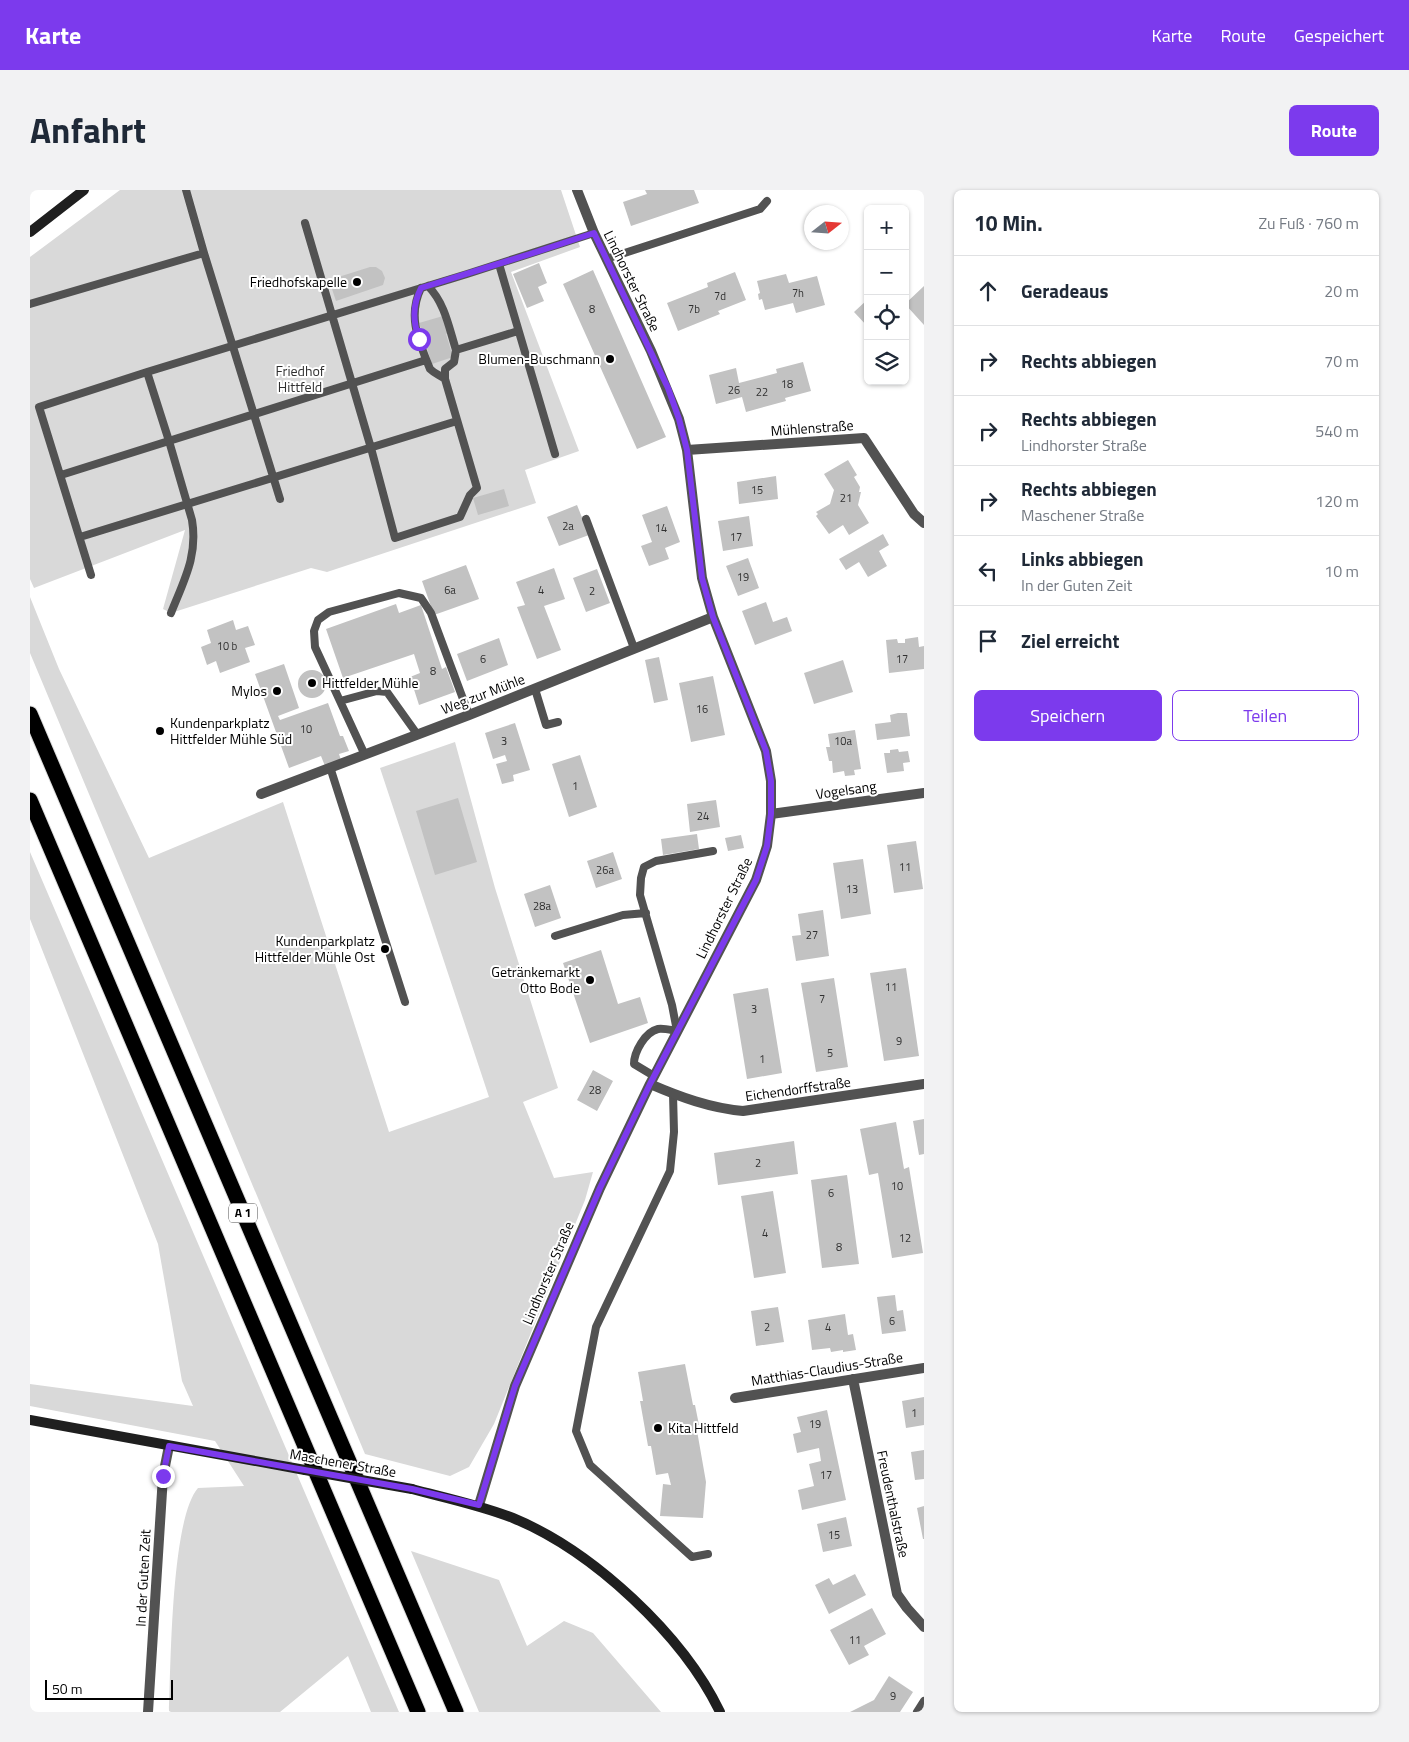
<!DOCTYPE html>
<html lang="de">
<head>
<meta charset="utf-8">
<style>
  body { margin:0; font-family:"Titillium Web",sans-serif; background:#f2f2f3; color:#1f2937 }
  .controls { position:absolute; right:15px; top:15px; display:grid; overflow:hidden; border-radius:8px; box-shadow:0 1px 4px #0004 }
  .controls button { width:45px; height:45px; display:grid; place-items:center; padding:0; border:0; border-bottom:1px solid #e0e1e3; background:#fff; color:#1f2937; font:25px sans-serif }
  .compass { position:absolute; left:774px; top:15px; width:45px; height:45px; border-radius:50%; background:#fff; box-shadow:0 1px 4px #0004; rotate:73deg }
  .scale { position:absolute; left:15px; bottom:12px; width:128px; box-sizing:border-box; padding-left:5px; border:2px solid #000; border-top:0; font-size:14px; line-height:18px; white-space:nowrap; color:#000; -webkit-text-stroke:4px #fff; paint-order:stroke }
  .stop { position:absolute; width:15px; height:15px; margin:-11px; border:4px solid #7c3aed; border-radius:50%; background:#fff }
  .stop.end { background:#7c3aed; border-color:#fff; box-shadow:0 1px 5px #0008 }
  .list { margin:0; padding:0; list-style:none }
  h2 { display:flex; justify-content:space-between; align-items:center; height:65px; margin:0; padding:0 20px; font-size:21px }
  h2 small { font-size:16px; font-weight:400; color:#747a83 }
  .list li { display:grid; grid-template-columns:32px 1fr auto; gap:15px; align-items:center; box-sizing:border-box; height:70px; padding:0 20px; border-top:1px solid #e0e1e3 }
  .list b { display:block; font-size:19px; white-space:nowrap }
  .list p { margin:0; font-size:16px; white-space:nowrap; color:#747a83 }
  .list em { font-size:16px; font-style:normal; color:#747a83 }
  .actions { display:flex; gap:10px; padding:15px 20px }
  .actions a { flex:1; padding:11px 0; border:1px solid #7c3aed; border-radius:8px; text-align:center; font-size:18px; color:#7c3aed }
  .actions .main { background:#7c3aed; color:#fff }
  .icon { flex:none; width:28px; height:28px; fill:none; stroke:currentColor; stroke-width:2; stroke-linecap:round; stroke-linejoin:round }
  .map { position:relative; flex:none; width:894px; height:1522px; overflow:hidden; border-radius:8px }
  header { display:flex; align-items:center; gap:30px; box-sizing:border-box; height:70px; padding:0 25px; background:#7c3aed; color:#fff }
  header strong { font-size:24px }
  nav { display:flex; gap:28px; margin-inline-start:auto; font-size:18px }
  .intro { display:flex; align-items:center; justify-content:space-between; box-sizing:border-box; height:120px; padding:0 30px }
  h1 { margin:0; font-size:35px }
  .button { padding:12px 22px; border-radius:8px; background:#7c3aed; color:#fff; font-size:18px; font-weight:700 }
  main { display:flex; gap:30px; padding:0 30px }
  aside { flex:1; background:#fff; border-radius:8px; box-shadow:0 1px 4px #0004 }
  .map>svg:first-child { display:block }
  .green { fill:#d9d9d9 }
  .building { fill:#c2c2c2 }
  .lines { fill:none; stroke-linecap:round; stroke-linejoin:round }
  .motorway-casing { stroke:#dbdbdb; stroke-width:17 }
  .service { stroke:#525252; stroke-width:8 }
  .minor { stroke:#525252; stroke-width:10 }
  .secondary { stroke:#1f1f1f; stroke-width:10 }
  .motorway { stroke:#000; stroke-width:15 }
  .secondary-bridge { stroke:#1f1f1f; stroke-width:10 }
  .route { stroke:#7c3aed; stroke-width:6 }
  .poi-dot { fill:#000; stroke:#fff; stroke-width:2 }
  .labels { text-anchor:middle; stroke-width:4; stroke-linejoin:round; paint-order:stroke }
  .number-label { font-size:11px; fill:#303030 }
  .shield { fill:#fff; stroke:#4c4c4c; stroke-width:1 }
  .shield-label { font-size:12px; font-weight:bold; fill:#000 }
  .street-label { font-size:14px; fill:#000; stroke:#fff }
  .poi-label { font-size:14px; fill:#000; stroke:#fff; text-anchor:end }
  .park-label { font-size:14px; fill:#303030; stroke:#fff }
</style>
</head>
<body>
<header>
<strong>Karte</strong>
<nav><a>Karte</a><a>Route</a><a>Gespeichert</a></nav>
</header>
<div class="intro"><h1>Anfahrt</h1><a class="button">Route</a></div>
<main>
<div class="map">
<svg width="894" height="1522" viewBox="0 0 894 1522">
  <rect width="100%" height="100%" fill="#fff"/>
  <path class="green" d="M90,0h441l19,57 -69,25 68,179 -54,19 11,33 -209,69 -16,-4 -140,45 -8,-4 22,-79 -151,58 -4,-9v-322z
    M0,407l29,72 90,189 134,-56 106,330 100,-35 -109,-329 75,-26 40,146 63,200 -35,14 31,76 39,-6 -8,28 -91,224 -25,43 -19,9 -85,-22 -335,-801z
    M0,662l369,860h-28l-23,-56 -68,56h-109l-2,-1c2,-46 2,-192 29,-223l46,-2 -29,-45 -185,-35v-22l163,22 -11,-25 -24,-137 -128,-325z
    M381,1361l88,29 28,66 37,-25 29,12 68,79h-182z"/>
  <path class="building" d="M615,0h49l5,13 -68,23 -8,-24 24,-8z
    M509,73l8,20 -9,4 6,14 -17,7 -14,-34z
    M340,77h6l6,4 3,7 -2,7 -47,16 -7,-21z
    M563,80l73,167 -29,12 -74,-165z
    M705,82l11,28 -28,11 2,3 -42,17 -11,-28 41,-16 -1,-4z
    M756,84l3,9 28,-7 8,29 -29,8 -3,-10 -28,7 -3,-11 -3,1 -1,-6 2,-1 -3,-12z
    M894,96v39l-19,-21z
    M838,109v28l-14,-15z
    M413,126l5,17 -2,1 7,23 -21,7 -13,-41z
    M773,172l8,29 -26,7 1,3 -40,11 -4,-15 -26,7 -7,-29 27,-7 3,15 38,-10 -1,-4z
    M818,270l9,15 -3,2 6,10 -1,5h2l-3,13 11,18 -20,12 -6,-10 -14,9 -13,-18 2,-2 -2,-2 14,-8 4,-14 -10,-16z
    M746,286l2,23 -39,5 -2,-22z
    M474,299l5,17 -31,9 -5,-17z
    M547,315l12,30 -30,11 -12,-29z
    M637,316l13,36 -15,6 4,11 -20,7 -8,-20 11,-4 -10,-27z
    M719,326l4,30 -30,5 -5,-30z
    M853,344l6,11 -10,6 8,15 -19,11 -9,-15 -13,8 -7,-11z
    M718,368l11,30 -21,8 -12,-30z
    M436,375l13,34 -45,16 -12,-34z
    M524,378l11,31 -21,7 17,44 -24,9 -20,-52 8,-2 -9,-23z
    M567,379l13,34 -24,9 -13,-34z
    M736,412l7,20 14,-5 5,14 -37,14 -13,-34z
    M366,414l3,9 22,-8 21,64 4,-2 9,25 -36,13 -9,-28 10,-4 -6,-19 -71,24 -17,-49z
    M203,430l3,10 12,-4 7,19 -10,3 5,14 -30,11 -4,-12 -9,4 -6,-18 10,-4 -4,-13z
    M888,447l1,10 5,-1v23l-35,4 -3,-33 11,-1 1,4h7v-4z
    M469,448l9,27 -41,16 -10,-27z
    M629,467l9,43 -14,3 -9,-43z
    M813,470l10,32 -39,12 -10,-31z
    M254,474l15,44 -21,8 2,4 48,-17 12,33h3l6,15 -10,3 2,6 -16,6 -4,-10 -32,12 -34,-94z
    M268 494a14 14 0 1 1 28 0a14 14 0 1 1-28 0Z
    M683,486l12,59 -34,7 -12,-59z
    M868,523h9l3,23 -33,4 -2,-16 16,-2 -1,-7z
    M485,533l15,47 -17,5 1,6 -12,3 -6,-20 11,-3 -2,-6 -12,4 -8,-26z
    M825,540l6,39 -7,1 1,5 -10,1 -1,-5 -11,2 -1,-12h-3l-3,-14h4l-2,-13z
    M868,559l1,3 9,-1 2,11 -7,1 1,8 -17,2 -3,-20h6v-3z
    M550,565l17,52 -28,10 -17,-53z
    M428,608l19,64 -42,13 -19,-64z
    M686,610l4,27 -30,5 -3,-28z
    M667,644l2,15 -36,6 -2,-16z
    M711,645l3,13 -16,3 -3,-13z
    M886,651l7,48 -29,4 -7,-48z
    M583,662l9,27 -26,9 -9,-27z
    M833,669l8,55 -30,5 -8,-56z
    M520,695l11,33 -26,9 -11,-33z
    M793,720l6,46 -33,5 -4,-25 9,-1 -3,-21z
    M571,760l17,54 22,-7 8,26 -58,20 -27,-80z
    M876,778l13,88 -35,5 -14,-88z
    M804,788l14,89 -32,5 -15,-89z
    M738,798l14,85 -35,6 -14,-85z
    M563,880l20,11 -16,30 -20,-11z
    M894,929v35l-5,1 -6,-34z
    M866,932l8,47 5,-2 14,86 -31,5 -14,-85 -9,2 -9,-46z
    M764,951l4,33 -80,11 -4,-32z
    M817,985l12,89 -37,4 -11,-88z
    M743,1001l13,82 -32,5 -13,-82z
    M865,1105l2,16 6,-1 3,21 -24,3 -5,-37z
    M748,1117l6,35 -28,4 -5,-35z
    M815,1124l3,21 5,-1 3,16 -13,2v-2l-12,2 -1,-4 -18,2 -4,-30z
    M655,1174l8,41h2l4,20h-3l10,57 -3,36 -43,-2 3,-32 8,1 -3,-12 -12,2 -5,-29h-3l-8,-45h3l-5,-29z
    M894,1207v28l-18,3 -4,-27z
    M797,1220l19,90 -44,10 -4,-20 16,-4 -5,-22 12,-3 -2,-13 -22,5 -4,-19 8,-2 -4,-15z
    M894,1260v29l-9,1 -4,-28z
    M894,1316v33h-1l-6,-31z
    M816,1327l6,29 -29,6 -6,-28z
    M825,1384l11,21 -37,19 -14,-29 14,-7 4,7z
    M842,1418l14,26 -22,12 5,9 -20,10 -19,-35z
    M859,1486l24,16 -13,20h-50l24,-12z"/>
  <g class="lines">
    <defs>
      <path id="motorway" d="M0,524l426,998
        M0,610l388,912"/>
    </defs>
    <use href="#motorway" class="motorway-casing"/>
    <path class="service" d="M156,0l18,63 76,246
      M275,33l66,225 24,90 65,-21 10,-22 7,-7 -32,-109c-5,-4 -10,-5 -15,-10 -11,-28 -23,-52 -9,-81
      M576,69l154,-50 7,-8
      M469,74l56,190
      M398,96c17,17 21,42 28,64
      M0,114l174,-51
      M117,182l22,69 23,79c6,36 -8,60 -21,93
      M415,189v-10l9,-7 2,-12 62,-19
      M31,285l365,-115
      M556,329l48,129
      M50,347l377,-116
      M61,385l-52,-168 108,-35 320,-98 127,-41
      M505,499l11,36 12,-3
      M310,511l37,-10 10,1 30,42
      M334,563l-49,-106 -1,-16 4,-11 11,-8 70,-19 22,5 10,15 38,102
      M300,577l75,235
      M525,746l68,-21 23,-2
      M624,886l-20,-12c0,-12 11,-32 24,-35 5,-1 13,1 19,2l-5,-26 -32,-110 1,-17 3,-11 12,-6 57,-10
      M643,904l1,38 -4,39 -74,156 -20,104 14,34 102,92 16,-3
      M887,1522l7,-11"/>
    <path class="minor" d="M657,260l177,-12 50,76 10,9
      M231,604l208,-79 244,-98
      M741,624l153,-21
      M620,894c30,13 60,24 93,27l181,-27
      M823,1189l44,215 10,14 17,19
      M705,1208l189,-30
      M449,1315l36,-119 85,-198 50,-104 106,-204 11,-34 4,-32v-33l-5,-30 -53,-134 -11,-39 -15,-128 -8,-31 -28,-68 -57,-118 -17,-43
      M118,1522l15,-236 6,-30"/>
    <path class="secondary" d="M0,42l54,-42
      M0,1230l275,50
      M382,1299c34,9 68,16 101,29 80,33 170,117 207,194"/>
    <use href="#motorway" class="motorway"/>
    <path class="secondary-bridge" d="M275,1280l107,19"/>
  </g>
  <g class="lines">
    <path class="route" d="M133,1286l6,-30 243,43 67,16 36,-119 85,-198 50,-104 106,-204 11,-34 4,-32v-33l-5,-30 -53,-134 -11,-39 -15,-128 -8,-31 -11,-31 -74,-155 -64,21 -109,34c-9,18 -8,33 -2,51"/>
  </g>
  <g class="poi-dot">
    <circle cx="327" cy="92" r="5"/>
    <circle cx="580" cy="169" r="5"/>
    <circle cx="282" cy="493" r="5"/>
    <circle cx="247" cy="501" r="5"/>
    <circle cx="130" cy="541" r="5"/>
    <circle cx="355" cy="759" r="5"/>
    <circle cx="560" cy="790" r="5"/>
    <circle cx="628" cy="1238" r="5"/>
  </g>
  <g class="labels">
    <g class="number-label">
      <text x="768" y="107">7h</text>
      <text x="690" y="110">7d</text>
      <text x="562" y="123">8</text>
      <text x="664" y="123">7b</text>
      <text x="757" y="198">18</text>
      <text x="704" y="204">26</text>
      <text x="732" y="206">22</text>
      <text x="727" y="304">15</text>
      <text x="816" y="312">21</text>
      <text x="538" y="340">2a</text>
      <text x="631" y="342">14</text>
      <text x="706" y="351">17</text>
      <text x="713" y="391">19</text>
      <text x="420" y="404">6a</text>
      <text x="511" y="404">4</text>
      <text x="562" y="405">2</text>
      <text x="197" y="460">10 b</text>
      <text x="453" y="473">6</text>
      <text x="872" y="473">17</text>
      <text x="403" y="485">8</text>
      <text x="672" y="523">16</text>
      <text x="276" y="543">10</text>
      <text x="474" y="555">3</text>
      <text x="813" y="555">10a</text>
      <text x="545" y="600">1</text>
      <text x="673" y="630">24</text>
      <text x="875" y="681">11</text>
      <text x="575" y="684">26a</text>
      <text x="822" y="703">13</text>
      <text x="512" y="720">28a</text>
      <text x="782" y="749">27</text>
      <text x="861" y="801">11</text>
      <text x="792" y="813">7</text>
      <text x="724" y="823">3</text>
      <text x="869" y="855">9</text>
      <text x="800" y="867">5</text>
      <text x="732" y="873">1</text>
      <text x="565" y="904">28</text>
      <text x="728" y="977">2</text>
      <text x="867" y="1000">10</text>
      <text x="801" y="1007">6</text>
      <text x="735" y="1047">4</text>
      <text x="875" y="1052">12</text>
      <text x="809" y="1061">8</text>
      <text x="862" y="1135">6</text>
      <text x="737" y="1141">2</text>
      <text x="798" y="1141">4</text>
      <text x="884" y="1227">1</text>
      <text x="785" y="1238">19</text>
      <text x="796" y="1289">17</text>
      <text x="804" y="1349">15</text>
      <text x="825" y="1454">11</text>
      <text x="863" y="1510">9</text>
    </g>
    <rect class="shield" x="199" y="1013.5" width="28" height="19" rx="4"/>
    <g class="shield-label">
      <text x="213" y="1027">A 1</text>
    </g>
    <g class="street-label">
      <text transform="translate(602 91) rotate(64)" y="5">Lindhorster Straße</text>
      <text transform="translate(782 238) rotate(-4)" y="5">Mühlenstraße</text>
      <text transform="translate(453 504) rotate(-21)" y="5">Weg zur Mühle</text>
      <text transform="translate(816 600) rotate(-8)" y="5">Vogelsang</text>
      <text transform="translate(694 718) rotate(-64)" y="5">Lindhorster Straße</text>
      <text transform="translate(768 899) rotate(-8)" y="5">Eichendorffstraße</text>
      <text transform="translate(518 1083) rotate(-67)" y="5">Lindhorster Straße</text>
      <text transform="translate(797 1179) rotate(-9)" y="5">Matthias-Claudius-Straße</text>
      <text transform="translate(313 1273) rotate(10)" y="5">Maschener Straße</text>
      <text transform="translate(863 1314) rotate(78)" y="5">Freudenthalstraße</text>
      <text transform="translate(113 1388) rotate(-87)" y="5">In der Guten Zeit</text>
    </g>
    <g class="poi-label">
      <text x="317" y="97">Friedhofskapelle</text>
      <text x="570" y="174">Blumen-Buschmann</text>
      <text x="292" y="498" text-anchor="start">Hittfelder Mühle</text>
      <text x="237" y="506">Mylos</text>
      <text x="140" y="538" text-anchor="start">Kundenparkplatz<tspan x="140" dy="16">Hittfelder Mühle Süd</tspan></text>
      <text x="345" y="756">Kundenparkplatz<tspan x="345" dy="16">Hittfelder Mühle Ost</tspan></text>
      <text x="550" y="787">Getränkemarkt<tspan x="550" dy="16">Otto Bode</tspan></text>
      <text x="638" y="1243" text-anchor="start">Kita Hittfeld</text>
    </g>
    <g class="park-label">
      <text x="270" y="186">Friedhof<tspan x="270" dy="16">Hittfeld</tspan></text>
    </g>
  </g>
</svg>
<div class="controls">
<button>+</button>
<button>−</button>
<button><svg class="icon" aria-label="locate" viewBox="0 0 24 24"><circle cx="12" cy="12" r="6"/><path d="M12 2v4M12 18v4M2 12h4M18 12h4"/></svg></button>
<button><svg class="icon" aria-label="layers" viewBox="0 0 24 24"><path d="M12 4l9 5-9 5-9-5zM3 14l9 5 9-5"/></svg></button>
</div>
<svg class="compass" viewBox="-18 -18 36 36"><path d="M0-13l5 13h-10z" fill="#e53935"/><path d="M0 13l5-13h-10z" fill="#747a83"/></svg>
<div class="scale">50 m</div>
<div class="stop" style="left:389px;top:149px"></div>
<div class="stop end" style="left:133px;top:1286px"></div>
</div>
<aside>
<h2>10 Min.<small>Zu Fuß · 760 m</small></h2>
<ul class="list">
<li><svg class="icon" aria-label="ahead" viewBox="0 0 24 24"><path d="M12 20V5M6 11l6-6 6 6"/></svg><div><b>Geradeaus</b></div><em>20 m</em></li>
<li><svg class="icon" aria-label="right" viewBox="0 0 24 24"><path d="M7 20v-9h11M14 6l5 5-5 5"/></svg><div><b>Rechts abbiegen</b></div><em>70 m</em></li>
<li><svg class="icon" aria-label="right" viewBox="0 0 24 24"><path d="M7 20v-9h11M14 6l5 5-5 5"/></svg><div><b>Rechts abbiegen</b><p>Lindhorster Straße</p></div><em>540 m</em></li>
<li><svg class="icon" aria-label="right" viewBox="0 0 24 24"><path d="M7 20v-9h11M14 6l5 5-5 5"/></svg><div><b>Rechts abbiegen</b><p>Maschener Straße</p></div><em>120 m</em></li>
<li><svg class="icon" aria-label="left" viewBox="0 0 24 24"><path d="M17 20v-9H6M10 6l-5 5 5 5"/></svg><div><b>Links abbiegen</b><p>In der Guten Zeit</p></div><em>10 m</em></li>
<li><svg class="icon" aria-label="arrive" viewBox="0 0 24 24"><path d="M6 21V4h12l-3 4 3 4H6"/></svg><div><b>Ziel erreicht</b></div></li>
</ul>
<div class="actions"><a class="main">Speichern</a><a>Teilen</a></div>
</aside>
</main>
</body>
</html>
